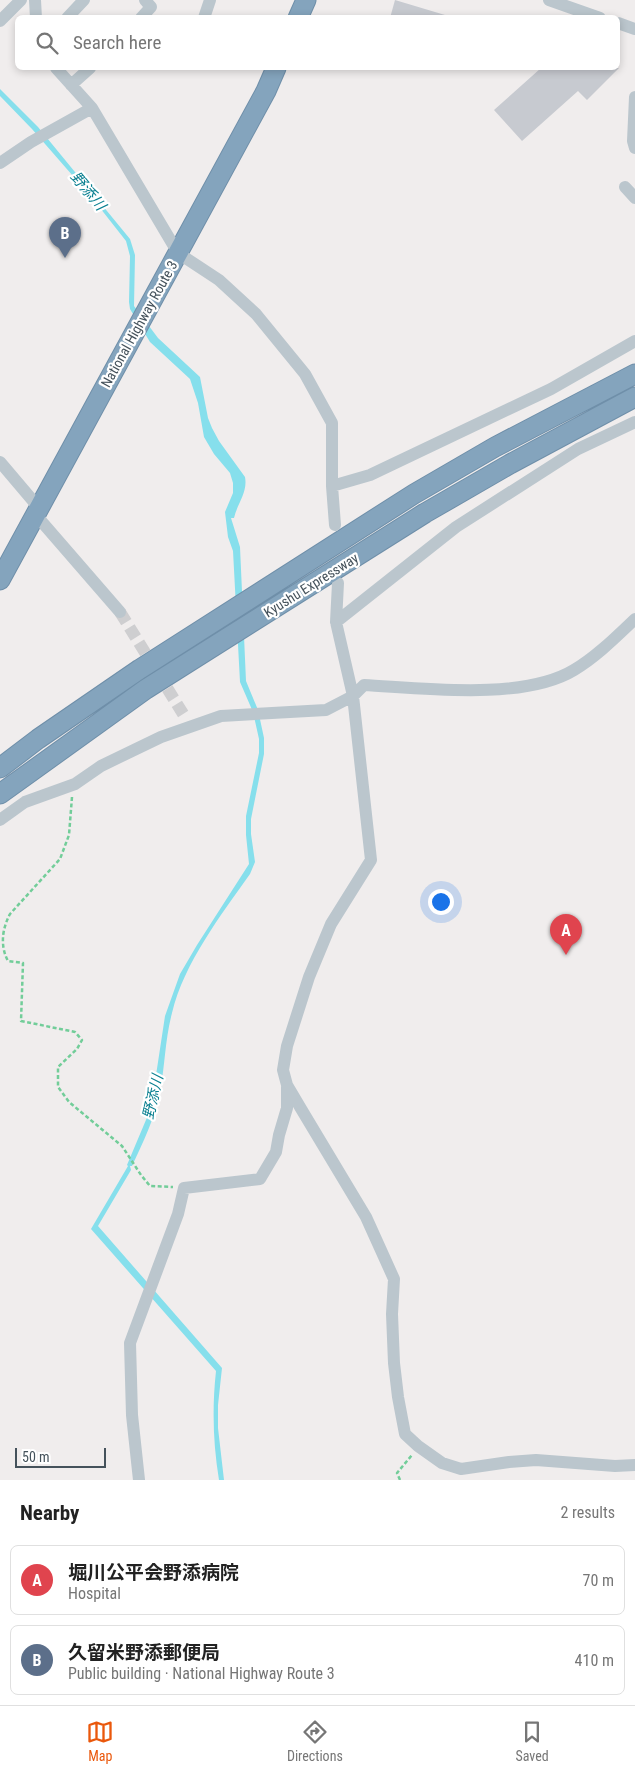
<!DOCTYPE html>
<html lang="en">
<head>
<meta charset="utf-8">
<style>
  body { margin:0; font-family:"Roboto Condensed","Noto Sans JP",sans-serif; background:#f2f2f2; color:#222 }
  .scale { position:absolute; left:15px; bottom:12px; width:91px; box-sizing:border-box; padding-left:5px; border:2px solid #45525b; border-top:0; font-size:14px; line-height:18px; white-space:nowrap; color:#45525b; -webkit-text-stroke:4px #fff; paint-order:stroke }
  .you { position:absolute; left:440px; top:901px; width:18px; height:18px; margin:-12px; border:4px solid #fff; border-radius:50%; background:#1a73e8; box-shadow:0 0 0 8px #1a73e833 }
  .badge { display:grid; place-items:center; width:32px; height:32px; border-radius:50%; background:#ea580c; color:#fff; font-size:16px; font-weight:700 }
  .pin { position:absolute; translate:-50% -41px; filter:drop-shadow(0 1px 2px #0008) }
  .pin::after { content:''; position:absolute; top:26px; width:18px; height:15px; background:inherit; clip-path:polygon(0 0,100% 0,50% 100%) }
  .list { margin:0; padding:0; list-style:none }
  h2 { display:flex; justify-content:space-between; align-items:center; height:65px; margin:0; padding:0 20px; font-size:21px }
  h2 small { font-size:16px; font-weight:400; color:#767676 }
  .list li { display:grid; grid-template-columns:32px 1fr auto; gap:15px; align-items:center; box-sizing:border-box; height:70px; margin:0 10px 10px; padding:0 10px; border:1px solid #e0e0e0; border-radius:8px }
  .list b { display:block; font-size:19px; white-space:nowrap }
  .list p { margin:0; font-size:16px; white-space:nowrap; color:#767676 }
  .list em { font-size:16px; font-style:normal; color:#767676 }
  .icon { flex:none; width:28px; height:28px; fill:none; stroke:currentColor; stroke-width:2; stroke-linecap:round; stroke-linejoin:round }
  .map { position:relative; flex:none; width:635px; height:1480px; overflow:hidden }
  .search { position:absolute; background:#fff; box-shadow:0 2px 8px #0003; left:15px; right:15px; top:15px; height:55px; display:flex; align-items:center; gap:12px; box-sizing:border-box; padding:0 18px; border-radius:8px; color:#767676; font-size:19px }
  .sheet { height:225px; background:#fff }
  nav { display:flex; justify-content:space-around; align-items:center; box-sizing:border-box; height:70px; border-top:1px solid #e0e0e0; background:#fff; font-size:14px; color:#767676 }
  nav a { display:grid; justify-items:center; gap:2px }
  nav .on { color:#ea580c }
  .map>svg:first-child { display:block }
  .water { fill:#86dfec }
  .building { fill:#c7cad0 }
  .lines { fill:none; stroke-linecap:round; stroke-linejoin:round }
  .minor-tunnel { stroke:#ceced0; stroke-width:12; stroke-dasharray:12 6; stroke-linecap:butt }
  .highway-casing { stroke:#6f8fa9; stroke-width:21 }
  .path { stroke:#72cd99; stroke-width:2.5; stroke-dasharray:4 2.5; stroke-linecap:butt }
  .minor { stroke:#bbc6cd; stroke-width:12 }
  .highway { stroke:#84a4bd; stroke-width:19 }
  .labels { text-anchor:middle; stroke-width:4.5; stroke-linejoin:round; paint-order:stroke }
  .street-label { font-size:14px; fill:#45525b; stroke:#fff }
  .water-label { font-size:15px; font-style:italic; fill:#0b8091; stroke:#fff }
</style>
</head>
<body>
<div class="map">
<svg width="635" height="1480" viewBox="0 0 635 1480">
  <rect width="100%" height="100%" fill="#f0eded"/>
  <path class="water" d="M0,89l38,38 92,112 5,16 -1,51 24,32 42,39 8,41 4,10 7,13 26,36c3,15 -8,27 -11,41h-3l9,29 6,134 12,29 6,28v16l-13,65v15l4,28 -5,12c-29,41 -66,89 -78,139 -7,26 -7,53 -12,79 -5,26 -17,50 -28,74h-2l1,4 -33,56 124,142 -4,37v23l6,52h-5c-6,-37 -7,-72 -3,-109l-125,-142 37,-63 -1,-1 24,-57 14,-92 15,-42 17,-29 52,-81 -3,-29v-19l13,-63v-14l-6,-27 -13,-30 -7,-131 -5,-14 -3,-25 8,-19v-10l-3,-10 -16,-19 -10,-17 -6,-34 -8,-24 -40,-37 -20,-33 -1,-7 1,-46 -4,-15 -33,-42 -61,-70 -32,-33z"/>
  <path class="building" d="M395,0l50,15v3h-55z
    M541,68h78l-32,32 -9,-9 -56,50 -28,-31z"/>
  <g class="lines">
    <path class="minor-tunnel" d="M120,612l65,105"/>
    <defs>
      <path id="highway" d="M298,18l8,-18
        M0,580l266,-489 10,-23
        M0,768l38,-29 102,-70 274,-175 81,-47 140,-73
        M0,794l146,-105 279,-176 85,-49 125,-67"/>
    </defs>
    <use href="#highway" class="highway-casing"/>
    <path class="path" d="M72,797l-3,38 -9,24 -50,55c-8,15 -10,32 -2,47l15,2 -2,58 54,11 7,8 -5,9 -19,18v20l11,15 53,44 19,29 9,11 23,1
      M400,1480l-3,-7 15,-18"/>
    <path class="minor" d="M35,0l1,18
      M549,0l51,18
      M67,18l17,-18
      M141,18l10,-11 -6,-7
      M204,18l6,-18
      M0,21l21,-21
      M618,23l17,6
      M56,68l36,40 86,145 41,27 37,34 49,60 27,49v63l3,39
      M71,85l19,-17
      M635,97l-2,44 2,7
      M0,163l31,-21 61,-34
      M625,187l10,11
      M0,462l39,46
      M332,486l38,-11 181,-86 84,-48
      M35,514l85,98
      M338,583l-2,39 17,74 18,164 -40,64 -22,53 -22,69 -4,24 4,15 13,22 66,110 28,62 -2,35 2,49 4,34 7,37 13,12 24,17 19,6 48,-7 27,-2 79,6 20,-1
      M336,622l120,-95 122,-78 57,-27
      M0,820l25,-18 50,-18 26,-18 60,-29 60,-21 105,-6 27,-14 11,-11c57,3 159,16 210,-15 22,-13 42,-33 61,-51
      M139,1480l-7,-65 -2,-72 48,-129 6,-26 76,-9 16,-27 3,-17 8,-27v-21"/>
    <use href="#highway" class="highway"/>
  </g>
  <g class="labels">
    <g class="street-label">
      <text transform="translate(139 324) rotate(-61)" y="5">National Highway Route 3</text>
      <text transform="translate(311 585) rotate(-32)" y="5">Kyushu Expressway</text>
    </g>
    <g class="water-label">
      <text transform="translate(88 191) rotate(50)" y="5">野添川</text>
      <text transform="translate(153 1097) rotate(-77)" y="5">野添川</text>
    </g>
  </g>
</svg>
<div class="scale">50 m</div>
<div class="you"></div>
<div class="pin badge" style="left:566px;top:955px;background:#e0444e">A</div>
<div class="pin badge" style="left:65px;top:258px;background:#5c6f8a">B</div>
<div class="search"><svg class="icon" aria-label="search" viewBox="0 0 24 24"><circle cx="10" cy="10" r="6"/><path d="M15 15l6 6"/></svg>Search here</div>
</div>
<section class="sheet">
<h2>Nearby<small>2 results</small></h2>
<ul class="list">
<li><span class="badge" style="background:#e0444e">A</span><div><b>堀川公平会野添病院</b><p>Hospital</p></div><em>70 m</em></li>
<li><span class="badge" style="background:#5c6f8a">B</span><div><b>久留米野添郵便局</b><p>Public building · National Highway Route 3</p></div><em>410 m</em></li>
</ul>
</section>
<nav>
<a class="on"><svg class="icon" aria-label="map" viewBox="0 0 24 24"><path d="M3 6l6-2 6 2 6-2v14l-6 2-6-2-6 2zM9 4v14M15 6v14"/></svg>Map</a>
<a><svg class="icon" aria-label="directions" viewBox="0 0 24 24"><path d="M12 3l9 9-9 9-9-9zM9 14v-3h6M13 9l2 2-2 2"/></svg>Directions</a>
<a><svg class="icon" aria-label="saved" viewBox="0 0 24 24"><path d="M7 4h10v16l-5-4-5 4z"/></svg>Saved</a>
</nav>
</body>
</html>
